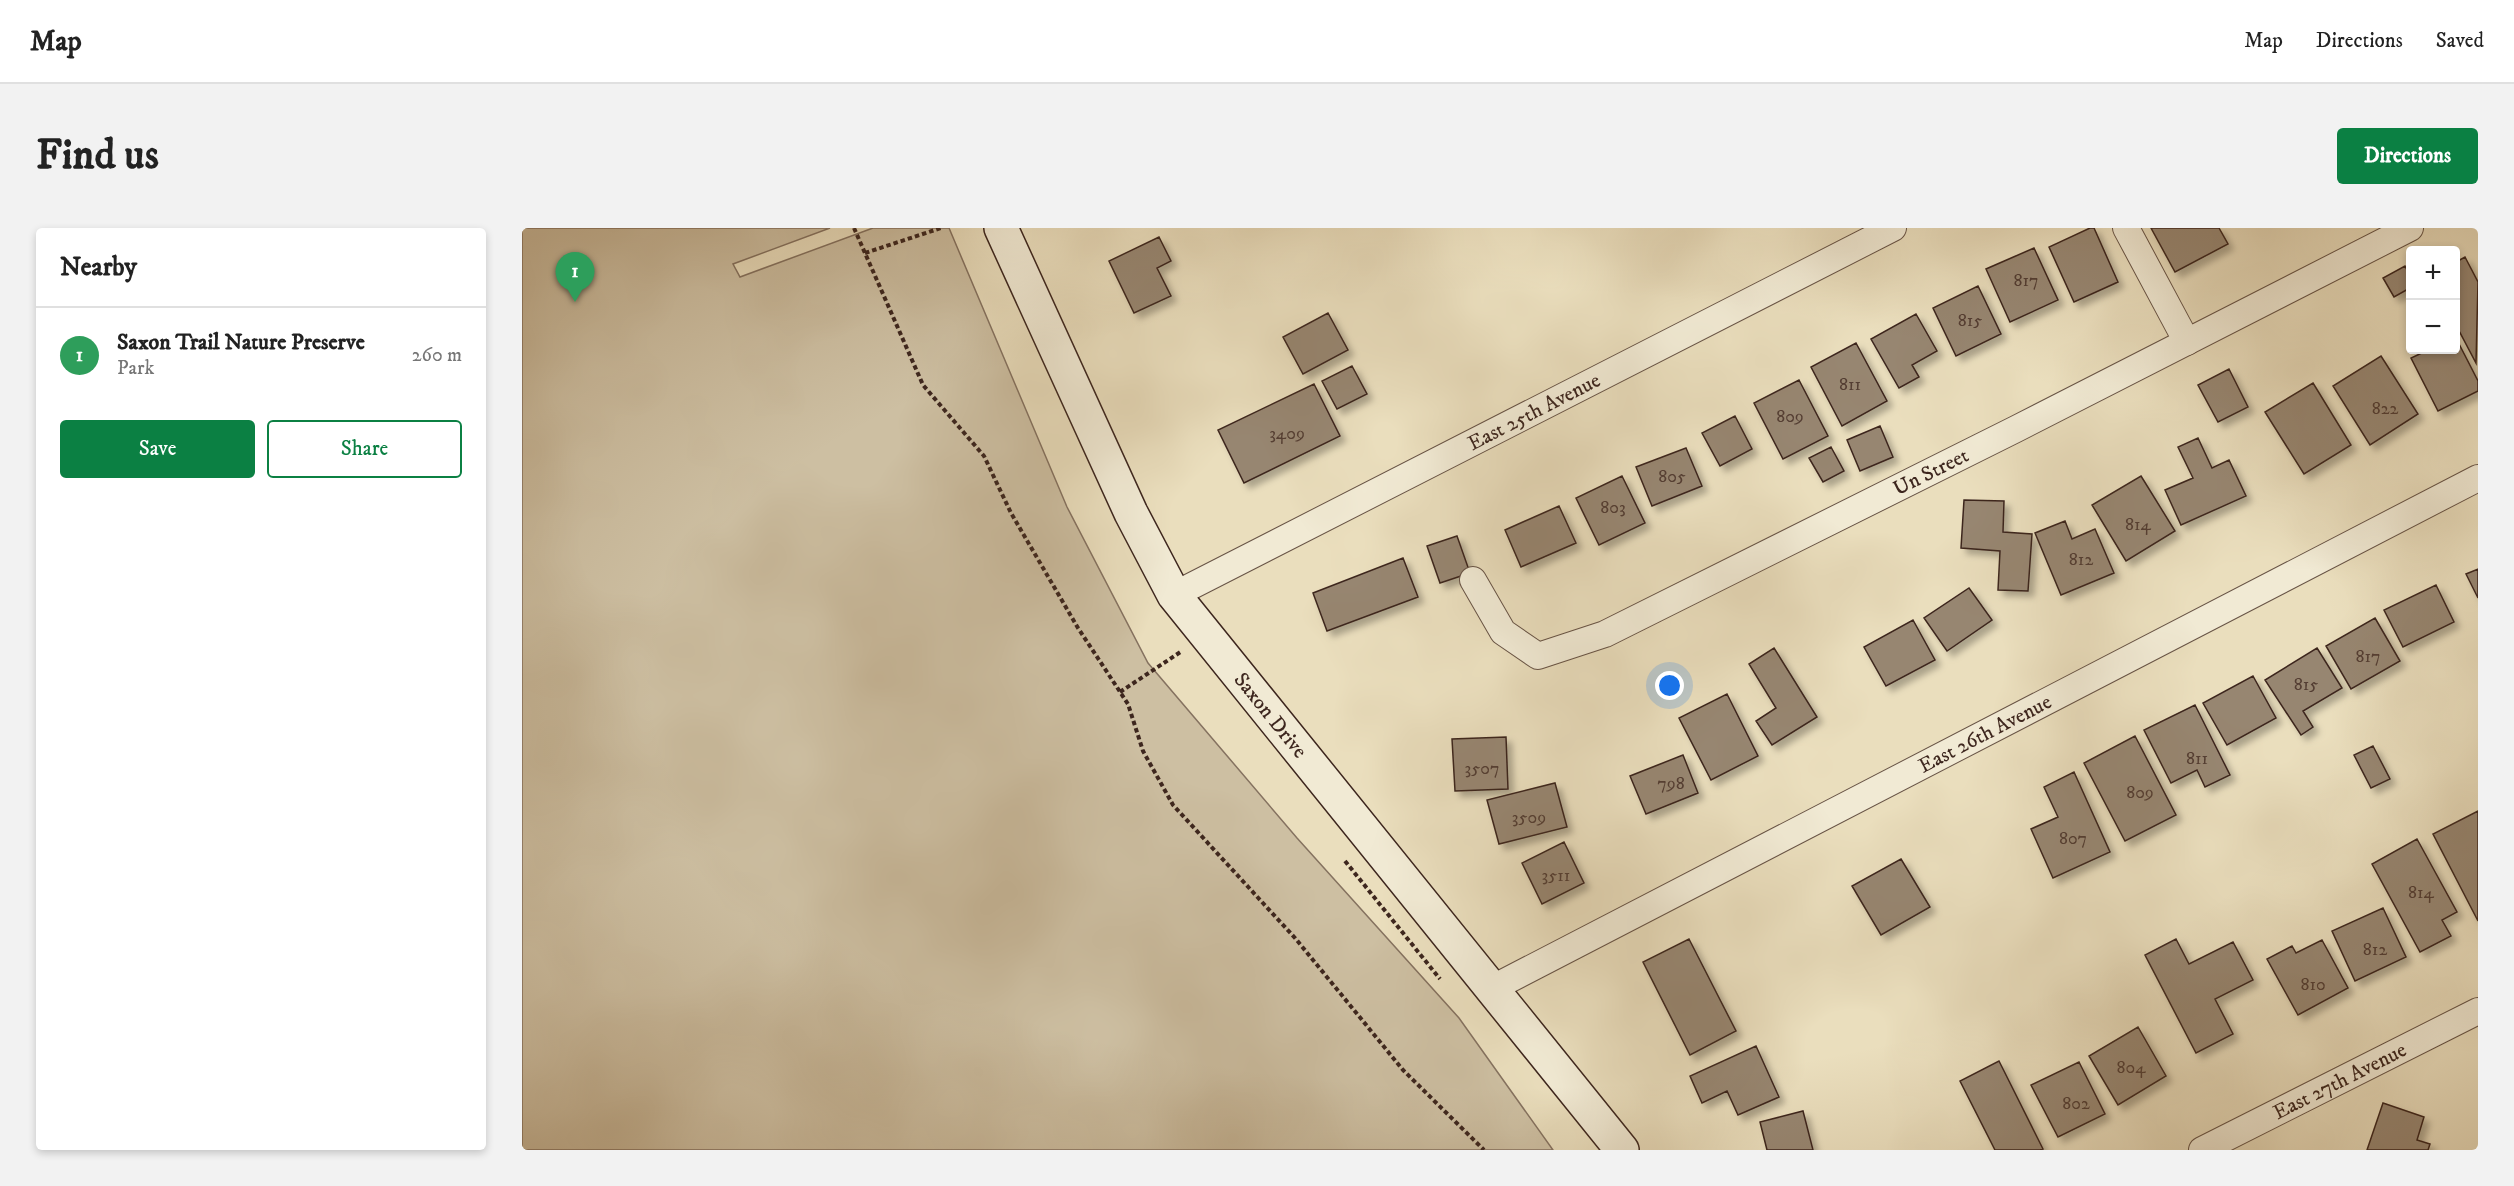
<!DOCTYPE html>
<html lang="en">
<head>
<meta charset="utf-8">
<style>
  body { margin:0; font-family:"IM FELL DW Pica",serif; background:#f2f2f2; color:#222 }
  .controls { position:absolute; right:18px; top:18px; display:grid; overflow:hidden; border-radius:6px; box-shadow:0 3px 9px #0003 }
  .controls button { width:54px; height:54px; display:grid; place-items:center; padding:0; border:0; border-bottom:2px solid #e0e0e0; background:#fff; color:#222; font:30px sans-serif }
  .you { position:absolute; left:1148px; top:458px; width:21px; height:21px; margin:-15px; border:4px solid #fff; border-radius:50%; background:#1a73e8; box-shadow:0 0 0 9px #1a73e833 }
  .badge { display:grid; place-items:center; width:39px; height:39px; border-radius:50%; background:#0b8043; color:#fff; font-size:20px; font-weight:700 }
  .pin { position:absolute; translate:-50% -50px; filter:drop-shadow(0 2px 3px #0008) }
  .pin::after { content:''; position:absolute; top:32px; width:21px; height:18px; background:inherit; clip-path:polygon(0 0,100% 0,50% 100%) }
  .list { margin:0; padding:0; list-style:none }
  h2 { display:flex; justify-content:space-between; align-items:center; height:78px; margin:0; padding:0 24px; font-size:26px }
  h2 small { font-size:20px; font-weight:400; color:#767676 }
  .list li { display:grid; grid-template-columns:39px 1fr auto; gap:18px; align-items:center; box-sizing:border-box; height:96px; padding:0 24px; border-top:2px solid #e0e0e0 }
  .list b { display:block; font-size:22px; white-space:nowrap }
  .list p { margin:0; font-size:20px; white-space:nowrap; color:#767676 }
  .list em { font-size:20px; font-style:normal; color:#767676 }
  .actions { display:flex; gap:12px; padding:18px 24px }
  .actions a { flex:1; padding:14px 0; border:2px solid #0b8043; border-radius:6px; text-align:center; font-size:21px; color:#0b8043 }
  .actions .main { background:#0b8043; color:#fff }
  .map { position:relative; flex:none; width:1956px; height:922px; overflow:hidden; border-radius:6px }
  header { display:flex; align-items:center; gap:36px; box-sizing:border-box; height:84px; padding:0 30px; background:#fff; border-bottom:2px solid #e0e0e0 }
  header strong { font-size:28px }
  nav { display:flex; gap:33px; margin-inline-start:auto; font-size:21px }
  .intro { display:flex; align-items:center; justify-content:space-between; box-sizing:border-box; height:144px; padding:0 36px }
  h1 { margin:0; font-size:42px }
  .button { padding:15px 27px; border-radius:6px; background:#0b8043; color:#fff; font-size:21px; font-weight:700 }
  main { display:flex; gap:36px; padding:0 36px }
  aside { flex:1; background:#fff; border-radius:6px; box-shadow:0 3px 9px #0003 }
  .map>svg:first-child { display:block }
  .green { fill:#cdbfa2; stroke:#857260; stroke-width:1.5 }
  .building { fill:#978671; stroke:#3d261e; stroke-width:1.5; filter:url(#shadow) }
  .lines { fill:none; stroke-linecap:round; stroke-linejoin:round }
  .street-casing { stroke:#685446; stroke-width:28 }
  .secondary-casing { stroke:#3d261e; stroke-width:36 }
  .path { stroke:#3d261e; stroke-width:4; stroke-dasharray:4.5 3; stroke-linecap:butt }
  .street { stroke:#f1ead4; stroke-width:26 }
  .secondary { stroke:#f1ead4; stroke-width:33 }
  .labels { text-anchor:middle; stroke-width:5; stroke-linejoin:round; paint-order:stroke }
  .number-label { font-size:18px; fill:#543e33 }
  .street-label { font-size:21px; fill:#3d261e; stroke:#f1ead4 }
</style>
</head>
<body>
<header>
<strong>Map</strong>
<nav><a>Map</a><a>Directions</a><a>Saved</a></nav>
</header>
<div class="intro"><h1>Find us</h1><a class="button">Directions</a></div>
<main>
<aside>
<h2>Nearby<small></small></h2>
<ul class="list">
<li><span class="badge" style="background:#2e9e5b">1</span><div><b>Saxon Trail Nature Preserve</b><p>Park</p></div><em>260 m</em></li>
</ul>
<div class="actions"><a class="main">Save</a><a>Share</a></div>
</aside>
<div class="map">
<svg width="1956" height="922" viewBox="0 0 1956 922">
  <defs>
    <filter id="shadow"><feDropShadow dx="5.5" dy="5.5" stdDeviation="3" flood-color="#0004"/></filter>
  </defs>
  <rect width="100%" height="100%" fill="#eadebd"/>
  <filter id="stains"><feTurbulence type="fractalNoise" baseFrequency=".00333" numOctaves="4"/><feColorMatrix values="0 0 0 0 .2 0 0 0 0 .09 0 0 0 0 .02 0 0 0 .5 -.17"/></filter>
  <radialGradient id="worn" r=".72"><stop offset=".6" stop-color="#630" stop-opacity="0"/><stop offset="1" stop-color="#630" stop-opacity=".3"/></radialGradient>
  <path class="green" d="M0,0h308l-97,36 7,13 133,-49h76l118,279 81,156 149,175 162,180 94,132h-1031z"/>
  <path class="building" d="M1568,0h4l24,54 -44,20 -25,-55z
    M1629,0h68l9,16 -53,28z
    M637,9l12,24 -14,7 14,28 -37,17 -25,-52z
    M1512,20l24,52 -48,22 -24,-53z
    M1943,29l13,25 -2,81 -20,-38v-63z
    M1883,38l5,10v12l-16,9 -11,-19z
    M1456,58l23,48 -45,22 -23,-48z
    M806,85l20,37 -45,24 -20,-37z
    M1394,86l21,37 -25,14 7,12 -20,11 -28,-49z
    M1934,110l22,43v10l-40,20 -27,-53 17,-8h28z
    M1334,115l31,58 -45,25 -31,-59z
    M1859,128l37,58 -48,31 -37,-59z
    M830,138l15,28 -30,15 -15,-28z
    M1707,141l19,38 -30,15 -20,-37z
    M1277,152l29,56 -45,23 -29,-56z
    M1791,155l38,62 -47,29 -39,-62z
    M792,156l26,52 -96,47 -26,-53z
    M1213,188l17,33 -32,17 -18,-33z
    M1358,198l13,31 -33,14 -13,-31z
    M1676,210l14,30 17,-8 17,36 -65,29 -16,-35 28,-12 -15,-31z
    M1309,219l13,24 -21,11 -14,-24z
    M1164,220l16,38 -50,20 -16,-39z
    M1100,248l23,47 -46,22 -23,-47z
    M1619,248l34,55 -49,30 -34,-56z
    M1442,272l40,1 -1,31 29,2 -4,57 -30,-1 2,-39 -39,-3z
    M1037,278l17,37 -55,24 -16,-37z
    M1543,293l7,18 23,-10 19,44 -53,22 -26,-62z
    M935,308l13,37 -30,10 -13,-37z
    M881,330l15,39 -91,34 -14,-38z
    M1956,341v29l-12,-24z
    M1914,357l18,37 -51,25 -19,-37z
    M1447,360l23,32 -45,31 -23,-33z
    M1853,390l25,43 -49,28 -25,-43z
    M1391,392l22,40 -49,26 -22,-39z
    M1252,420l43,69 -45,28 -16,-24 20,-13 -27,-44z
    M1795,420l25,40 -39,23 10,16 -12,8 -36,-55z
    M1731,448l23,42 -49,27 -24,-42z
    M1205,466l31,62 -47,24 -32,-62z
    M1673,477l35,70 -25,12 -8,-17 -26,13 -27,-53z
    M1613,508l41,79 -51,26 -41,-78z
    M984,509l2,52 -53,2 -3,-52z
    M1851,518l17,33 -19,9 -17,-33z
    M1161,527l15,38 -52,21 -16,-38z
    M1552,544l36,80 -57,26 -22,-49 27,-12 -14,-30z
    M1033,555l12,44 -68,17 -12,-44z
    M1956,583v110l-45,-87z
    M1895,611l40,73 -15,8 9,16 -31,16 -48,-88z
    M1042,614l20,41 -42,21 -20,-41z
    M1379,631l29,48 -49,28 -29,-49z
    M1861,680l23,49 -51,24 -23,-50z
    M1167,711l47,92 -46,24 -47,-93z
    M1654,711l13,25 44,-22 20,38 -38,19 18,35 -37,19 -51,-98z
    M1800,712l26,48 -50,27 -31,-56 25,-13 4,7z
    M1616,799l28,49 -48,29 -29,-49z
    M1234,818l23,51 -41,18 -11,-24 -25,12 -12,-27z
    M1477,833l44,88 -3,1h-45l-35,-69z
    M1557,834l26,52 -47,23 -27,-52z
    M1861,875l41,14 -7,23 13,4 -2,6h-61z
    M1281,883l10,39h-46l-7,-28z"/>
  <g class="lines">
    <defs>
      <g id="street">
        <path d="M1604,0l61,114"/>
        <path id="s1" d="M951,352l30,52 35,24 67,-22 411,-205 394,-201"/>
        <path id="s2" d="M652,367l719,-367"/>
        <path id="s3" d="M969,761l987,-511"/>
        <path id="s4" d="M1680,922l276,-139"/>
      </g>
      <g id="secondary">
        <path id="s5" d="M479,0l130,285 43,82 448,555"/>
      </g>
    </defs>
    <use href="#street" class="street-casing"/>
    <use href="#secondary" class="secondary-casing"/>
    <path class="path" d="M332,0l69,157 61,71 27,57 67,115 50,76 15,47 30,54 122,133 108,132 81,80
      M343,25l76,-25
      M598,464l62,-41
      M823,633l95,118"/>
    <use href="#street" class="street"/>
    <use href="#secondary" class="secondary"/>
  </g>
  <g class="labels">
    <g class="number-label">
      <text x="1504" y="58">817</text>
      <text x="1448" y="98">815</text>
      <text x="1328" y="162">811</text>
      <text x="1863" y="186">822</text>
      <text x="1268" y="194">809</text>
      <text x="765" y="211">3409</text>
      <text x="1150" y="254">805</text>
      <text x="1091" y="285">803</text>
      <text x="1616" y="302">814</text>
      <text x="1559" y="337">812</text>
      <text x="1846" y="434">817</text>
      <text x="1784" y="462">815</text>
      <text x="1675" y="536">811</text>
      <text x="960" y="546">3507</text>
      <text x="1149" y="561">798</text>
      <text x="1618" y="570">809</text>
      <text x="1007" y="595">3509</text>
      <text x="1551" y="616">807</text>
      <text x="1034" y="653">3511</text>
      <text x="1899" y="670">814</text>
      <text x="1853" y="727">812</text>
      <text x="1791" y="762">810</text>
      <text x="1609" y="845">804</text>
      <text x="1554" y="881">802</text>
    </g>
    <g class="street-label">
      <text dy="7" stroke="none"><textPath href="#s2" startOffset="404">East 25th Avenue</textPath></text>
      <text dy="7" stroke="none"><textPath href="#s1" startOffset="537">Un Street</textPath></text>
      <text dy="7" stroke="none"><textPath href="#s5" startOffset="560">Saxon Drive</textPath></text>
      <text dy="7" stroke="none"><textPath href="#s3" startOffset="556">East 26th Avenue</textPath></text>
      <text dy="7" stroke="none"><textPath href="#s4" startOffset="154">East 27th Avenue</textPath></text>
    </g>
  </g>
  <rect width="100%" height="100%" filter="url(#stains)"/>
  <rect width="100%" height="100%" fill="url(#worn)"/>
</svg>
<div class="controls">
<button>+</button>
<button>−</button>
</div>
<div class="you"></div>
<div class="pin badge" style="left:53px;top:74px;background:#2e9e5b">1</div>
</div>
</main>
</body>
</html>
